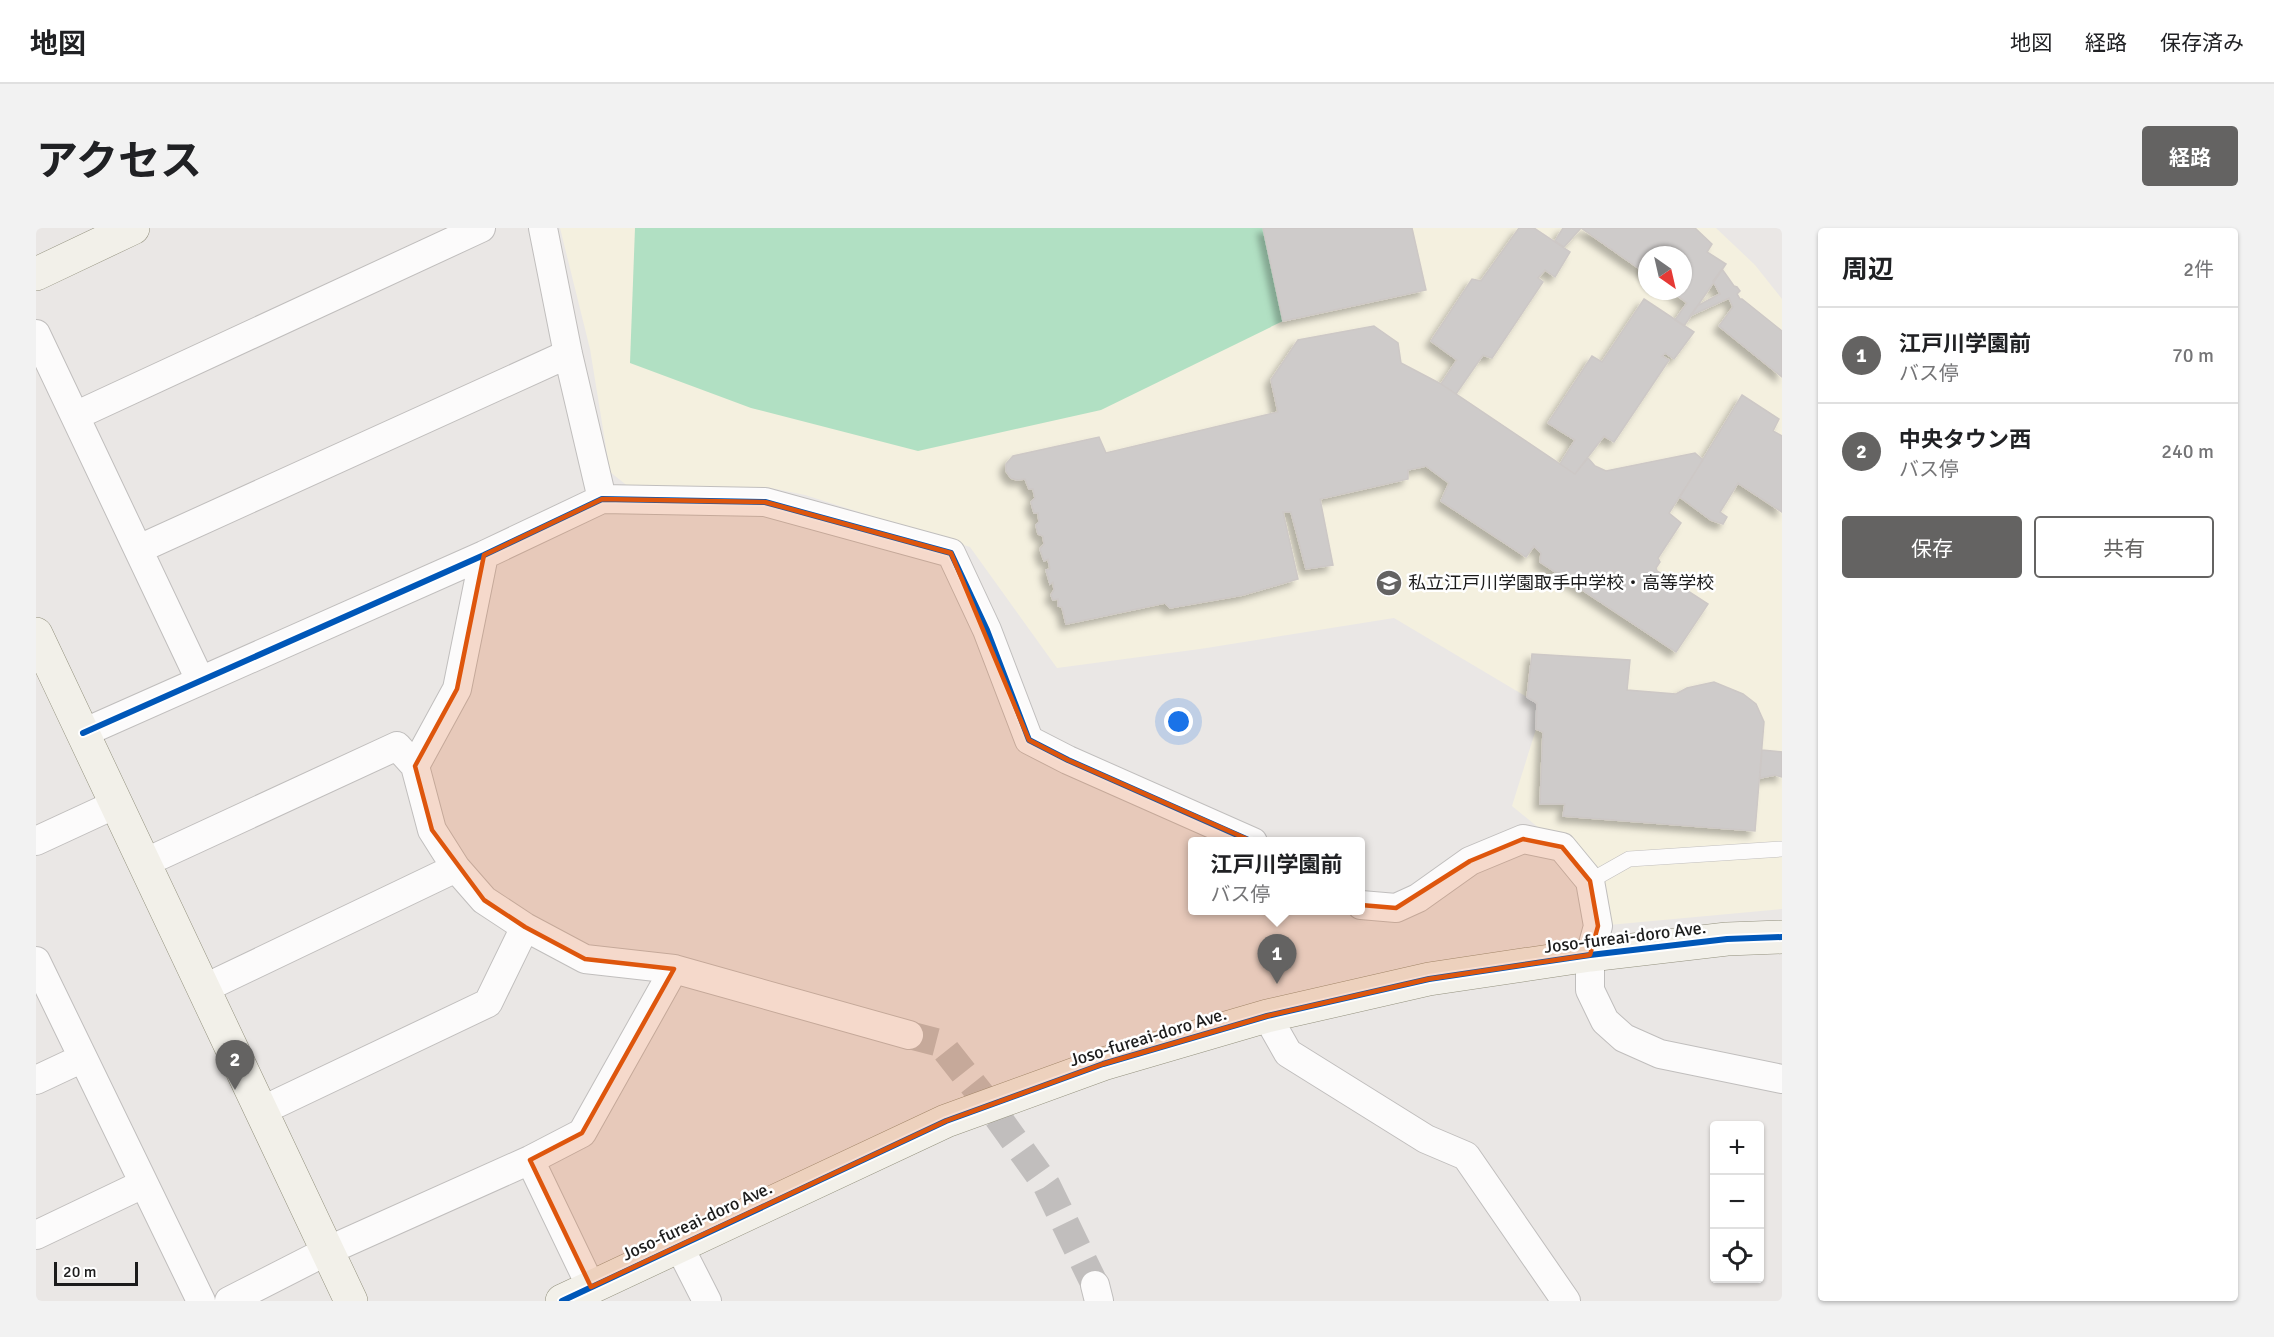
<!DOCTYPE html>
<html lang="ja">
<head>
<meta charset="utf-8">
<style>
  body { margin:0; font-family:Signika,"Noto Sans JP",sans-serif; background:#f2f2f2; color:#202124 }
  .controls { position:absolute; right:18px; bottom:18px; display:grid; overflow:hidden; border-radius:6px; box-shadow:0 2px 4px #0004 }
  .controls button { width:54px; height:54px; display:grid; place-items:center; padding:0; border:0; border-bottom:2px solid #e0e0e0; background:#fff; color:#202124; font:30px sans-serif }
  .compass { position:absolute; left:1602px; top:18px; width:54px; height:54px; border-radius:50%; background:#fff; box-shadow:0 2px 4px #0004; rotate:146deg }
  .scale { position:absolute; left:18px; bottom:15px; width:84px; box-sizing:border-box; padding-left:6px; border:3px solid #1c1c1c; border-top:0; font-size:16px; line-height:21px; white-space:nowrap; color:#1c1c1c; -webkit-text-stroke:4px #fff; paint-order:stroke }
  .you { position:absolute; left:1143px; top:494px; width:21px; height:21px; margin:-15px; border:4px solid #fff; border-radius:50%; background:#1a73e8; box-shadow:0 0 0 9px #1a73e833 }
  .badge { display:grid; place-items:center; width:39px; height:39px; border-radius:50%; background:#646362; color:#fff; font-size:20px; font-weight:700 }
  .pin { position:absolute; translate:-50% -50px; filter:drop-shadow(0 2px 3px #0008) }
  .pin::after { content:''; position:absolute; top:32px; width:21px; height:18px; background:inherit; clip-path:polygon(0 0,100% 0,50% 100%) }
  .popup { position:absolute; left:1152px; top:609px; width:177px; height:78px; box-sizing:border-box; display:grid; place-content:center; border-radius:6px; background:#fff; filter:drop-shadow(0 2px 4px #0005); font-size:20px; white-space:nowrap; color:#757577 }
  .popup b { font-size:22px; color:#202124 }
  .popup::after { content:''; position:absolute; left:50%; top:100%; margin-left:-12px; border:12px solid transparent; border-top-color:#fff }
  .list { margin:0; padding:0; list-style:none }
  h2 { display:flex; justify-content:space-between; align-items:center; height:78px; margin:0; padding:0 24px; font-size:26px }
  h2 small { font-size:20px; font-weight:400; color:#757577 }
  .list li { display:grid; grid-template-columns:39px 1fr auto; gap:18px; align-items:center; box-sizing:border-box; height:96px; padding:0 24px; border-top:2px solid #e0e0e0 }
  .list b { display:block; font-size:22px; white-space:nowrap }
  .list p { margin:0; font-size:20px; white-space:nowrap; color:#757577 }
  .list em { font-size:20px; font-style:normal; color:#757577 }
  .actions { display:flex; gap:12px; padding:18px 24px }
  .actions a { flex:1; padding:14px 0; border:2px solid #646362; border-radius:6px; text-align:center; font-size:21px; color:#646362 }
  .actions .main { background:#646362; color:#fff }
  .icon { flex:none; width:33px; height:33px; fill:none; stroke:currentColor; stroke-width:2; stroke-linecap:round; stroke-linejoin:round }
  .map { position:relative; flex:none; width:1746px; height:1073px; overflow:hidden; border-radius:6px }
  header { display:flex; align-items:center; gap:36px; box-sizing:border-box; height:84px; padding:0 30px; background:#fff; border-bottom:2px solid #e0e0e0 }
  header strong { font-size:28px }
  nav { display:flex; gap:33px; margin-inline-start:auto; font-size:21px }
  .intro { display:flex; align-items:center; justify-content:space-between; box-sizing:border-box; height:144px; padding:0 36px }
  h1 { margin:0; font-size:42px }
  .button { padding:15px 27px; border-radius:6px; background:#646362; color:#fff; font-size:21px; font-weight:700 }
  main { display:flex; gap:36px; padding:0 36px }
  aside { flex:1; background:#fff; border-radius:6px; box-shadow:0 2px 4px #0004 }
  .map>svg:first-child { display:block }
  .education { fill:#f4f0df; fill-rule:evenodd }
  .pitch { fill:#b1e0c3 }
  .building { fill:#cecbca; stroke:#cdc8c6; stroke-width:1.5; filter:url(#shadow) }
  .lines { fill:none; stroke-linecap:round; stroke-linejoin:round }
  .street-tunnel { stroke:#c1bebd; stroke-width:28; stroke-dasharray:28 14; stroke-linecap:butt }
  .lane-casing { stroke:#c0bebd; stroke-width:16 }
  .street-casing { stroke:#c0bebd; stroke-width:30 }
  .secondary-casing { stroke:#93917e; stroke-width:34 }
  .lane { stroke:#fcfbfb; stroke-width:15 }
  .street { stroke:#fcfbfb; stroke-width:28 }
  .secondary { stroke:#f2f0e9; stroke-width:33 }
  .cycleway-casing { stroke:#fff; stroke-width:10 }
  .cycleway { stroke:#0057b8; stroke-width:6 }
  .marked { fill:#de560d; fill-opacity:0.2; stroke:#de560d; stroke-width:4.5; stroke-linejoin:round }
  .labels { text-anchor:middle; stroke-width:5; stroke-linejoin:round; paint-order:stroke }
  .poi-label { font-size:18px; fill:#1c1c1c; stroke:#fff; text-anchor:start }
  .street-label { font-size:18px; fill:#1c1c1c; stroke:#fff }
</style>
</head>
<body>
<header>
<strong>地図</strong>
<nav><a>地図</a><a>経路</a><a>保存済み</a></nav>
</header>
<div class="intro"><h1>アクセス</h1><a class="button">経路</a></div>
<main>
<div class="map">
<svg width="1746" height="1073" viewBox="0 0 1746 1073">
  <defs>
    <filter id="shadow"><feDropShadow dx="-5.5" dy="5.5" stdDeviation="3" flood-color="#0004"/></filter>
  </defs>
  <rect width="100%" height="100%" fill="#eae7e5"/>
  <path class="education" d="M524,0h1156l39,37 27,34v610l-184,17 -36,-79 -50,-41 24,-77 1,-26 -143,-85 -194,31 -143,19 -87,-121 -165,-52 -39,-8 -132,4 -24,-19 -20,-123zM1611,27h36v36h-36z"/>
  <path class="pitch" d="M599,0h628l20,93 -182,89 -183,41 -167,-43 -121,-45z"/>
  <path class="building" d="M1227,0h149l14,62 -143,31z
    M1483,0h15l36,24 -15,25 -10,-7 -7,8 5,4 -51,76 -9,-3 -27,39 -15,-10 16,-24 -26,-19 41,-62 9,2z
    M1527,0h132l17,16 -5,8 19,12 -42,62 -9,-6 12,-17 -16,-12h12v-36h-36v19l-66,-46 -17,19 -9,-6z
    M1686,41l12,17 3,1 3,4 -3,3 3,5h2l40,32v46l-63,-51 14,-19 -4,-9 -39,18 7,-10 23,-12 -7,-13z
    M1608,71l50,33 -20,27 -9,-6 -3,3 7,4 -55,82 -10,-6 -29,38 -15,-10 15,-24 -27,-17 44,-67 10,6z
    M1338,98l24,17 3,20 40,21 134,90 13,-16 7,8 11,5 89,-18 8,7 -34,53 12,10 -23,35 2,4 -4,6 1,3 51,33 -32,48 -136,-90 1,-9 -7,-7 -8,11 -85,-56 8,-18 -23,-17 -18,4v9l-88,20 13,66 -27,4 -15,-57h-8l15,67 -55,16 -73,13 -5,-5 -99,21 -4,-17 -4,-1v-7l-5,1 -2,-5 3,-5 -1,-8 -3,2 -4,-14 4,-1 -2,-10 -4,2 -4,-12 4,-5 -1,-8 -5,-2 -2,-9 3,-3 -1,-9h-4l-3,-11 4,-4 -2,-9h-4l-4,-10 -8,1 -6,-2 -5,-7v-7l7,-8 86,-19 7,16 172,-41 -7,-32 27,-40z
    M1706,167l37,24 -6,12 9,5v76l-44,-29 -18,29 7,5 -4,7 -12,-4 -31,-23z
    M1496,426l98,6 -3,30 49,4 11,-6 27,-6 29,12 13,10 8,18 -9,109 -192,-15 2,-12h-25l3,-72 -7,-3 1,-26 -10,-6z
    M1726,522l20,2v25l-7,-2 -15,3z"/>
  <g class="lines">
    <path class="street-tunnel" d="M873,807l31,8 46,58 61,85 48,99"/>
    <defs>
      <path id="lane" d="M1554,653l39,-22 153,-10"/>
      <path id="street" d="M507,0l25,126 34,145
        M0,106l164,346
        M39,188l406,-188
        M103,321l429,-195
        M47,505l401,-178 118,-56 163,3 186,51 36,77 42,110 39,20 185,82
        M0,613l80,-37
        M108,635l253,-117 18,20
        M1325,677l35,3 22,-10 52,-37 53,-22 39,8 28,34 8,45 -8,29v35l15,31 19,17 36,16 122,25
        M0,733l165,340
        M638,741l235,66
        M167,761l253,-121
        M1231,788l21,37 138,86 40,17 100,145
        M0,852l47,-22
        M225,883l227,-108 37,-76
        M494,932l61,127
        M0,1007l107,-51
        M643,1018l28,55
        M1059,1057l4,16
        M193,1073l98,-50 203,-91 52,-27 92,-164 -89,-10 -60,-32 -41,-27 -28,-32 -24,-38 -17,-64 42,-77 27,-134"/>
      <path id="secondary" d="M0,46l97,-46
        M0,406l315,667
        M526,1073l384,-180 157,-57 164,-48 162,-37 161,-24 137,-16 55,-2"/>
    </defs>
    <use href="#lane" class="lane-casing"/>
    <use href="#street" class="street-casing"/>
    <use href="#secondary" class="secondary-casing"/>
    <use href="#lane" class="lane"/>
    <use href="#street" class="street"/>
    <use href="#secondary" class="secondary"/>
    <defs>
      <path id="cycleway" d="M47,505l401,-178 118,-56 163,3 186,51 36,77 42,110 39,20 185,82
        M526,1073l384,-180 157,-57 164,-48 162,-37 161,-24 137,-16 55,-2"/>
    </defs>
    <use href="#cycleway" class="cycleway-casing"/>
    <use href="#cycleway" class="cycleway"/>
  </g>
  <path class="marked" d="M566,271l163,3 186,51 78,187 39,20 195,86 55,41 43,18 35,3 74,-47 53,-22 39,8 28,34 8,45 -8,29 -161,24 -162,37 -164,48 -157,57 -355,166 -61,-127 52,-27 92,-164 -89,-10 -60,-32 -41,-27 -52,-70 -17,-64 42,-77 27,-134z"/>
  <defs>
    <symbol id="school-disc" viewBox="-11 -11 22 22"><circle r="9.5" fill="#646362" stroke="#fff"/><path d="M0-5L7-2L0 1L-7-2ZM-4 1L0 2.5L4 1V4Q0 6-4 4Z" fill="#fff"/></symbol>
  </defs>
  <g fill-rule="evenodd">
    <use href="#school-disc" x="1338" y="340" width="30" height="30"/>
  </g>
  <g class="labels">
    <g class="poi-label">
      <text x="1372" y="361">私立江戸川学園取手中学校・高等学校</text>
    </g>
    <g class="street-label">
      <text transform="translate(1589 709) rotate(-7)" y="6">Joso-fureai-doro Ave.</text>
      <text transform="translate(1112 809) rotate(-17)" y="6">Joso-fureai-doro Ave.</text>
      <text transform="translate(661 993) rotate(-25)" y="6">Joso-fureai-doro Ave.</text>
    </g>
  </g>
</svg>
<div class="controls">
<button>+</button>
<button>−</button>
<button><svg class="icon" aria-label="locate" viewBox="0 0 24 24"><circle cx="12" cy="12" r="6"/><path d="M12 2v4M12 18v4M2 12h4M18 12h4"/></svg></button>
</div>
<svg class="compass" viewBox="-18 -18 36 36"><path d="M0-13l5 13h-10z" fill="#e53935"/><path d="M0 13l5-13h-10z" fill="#757577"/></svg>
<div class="scale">20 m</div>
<div class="you"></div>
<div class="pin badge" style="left:1241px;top:756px">1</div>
<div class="popup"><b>江戸川学園前</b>バス停</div>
<div class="pin badge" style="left:199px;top:862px">2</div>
</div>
<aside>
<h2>周辺<small>2件</small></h2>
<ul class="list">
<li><span class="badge">1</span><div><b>江戸川学園前</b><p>バス停</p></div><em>70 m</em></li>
<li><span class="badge">2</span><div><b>中央タウン西</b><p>バス停</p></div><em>240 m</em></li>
</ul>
<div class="actions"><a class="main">保存</a><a>共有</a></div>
</aside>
</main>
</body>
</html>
